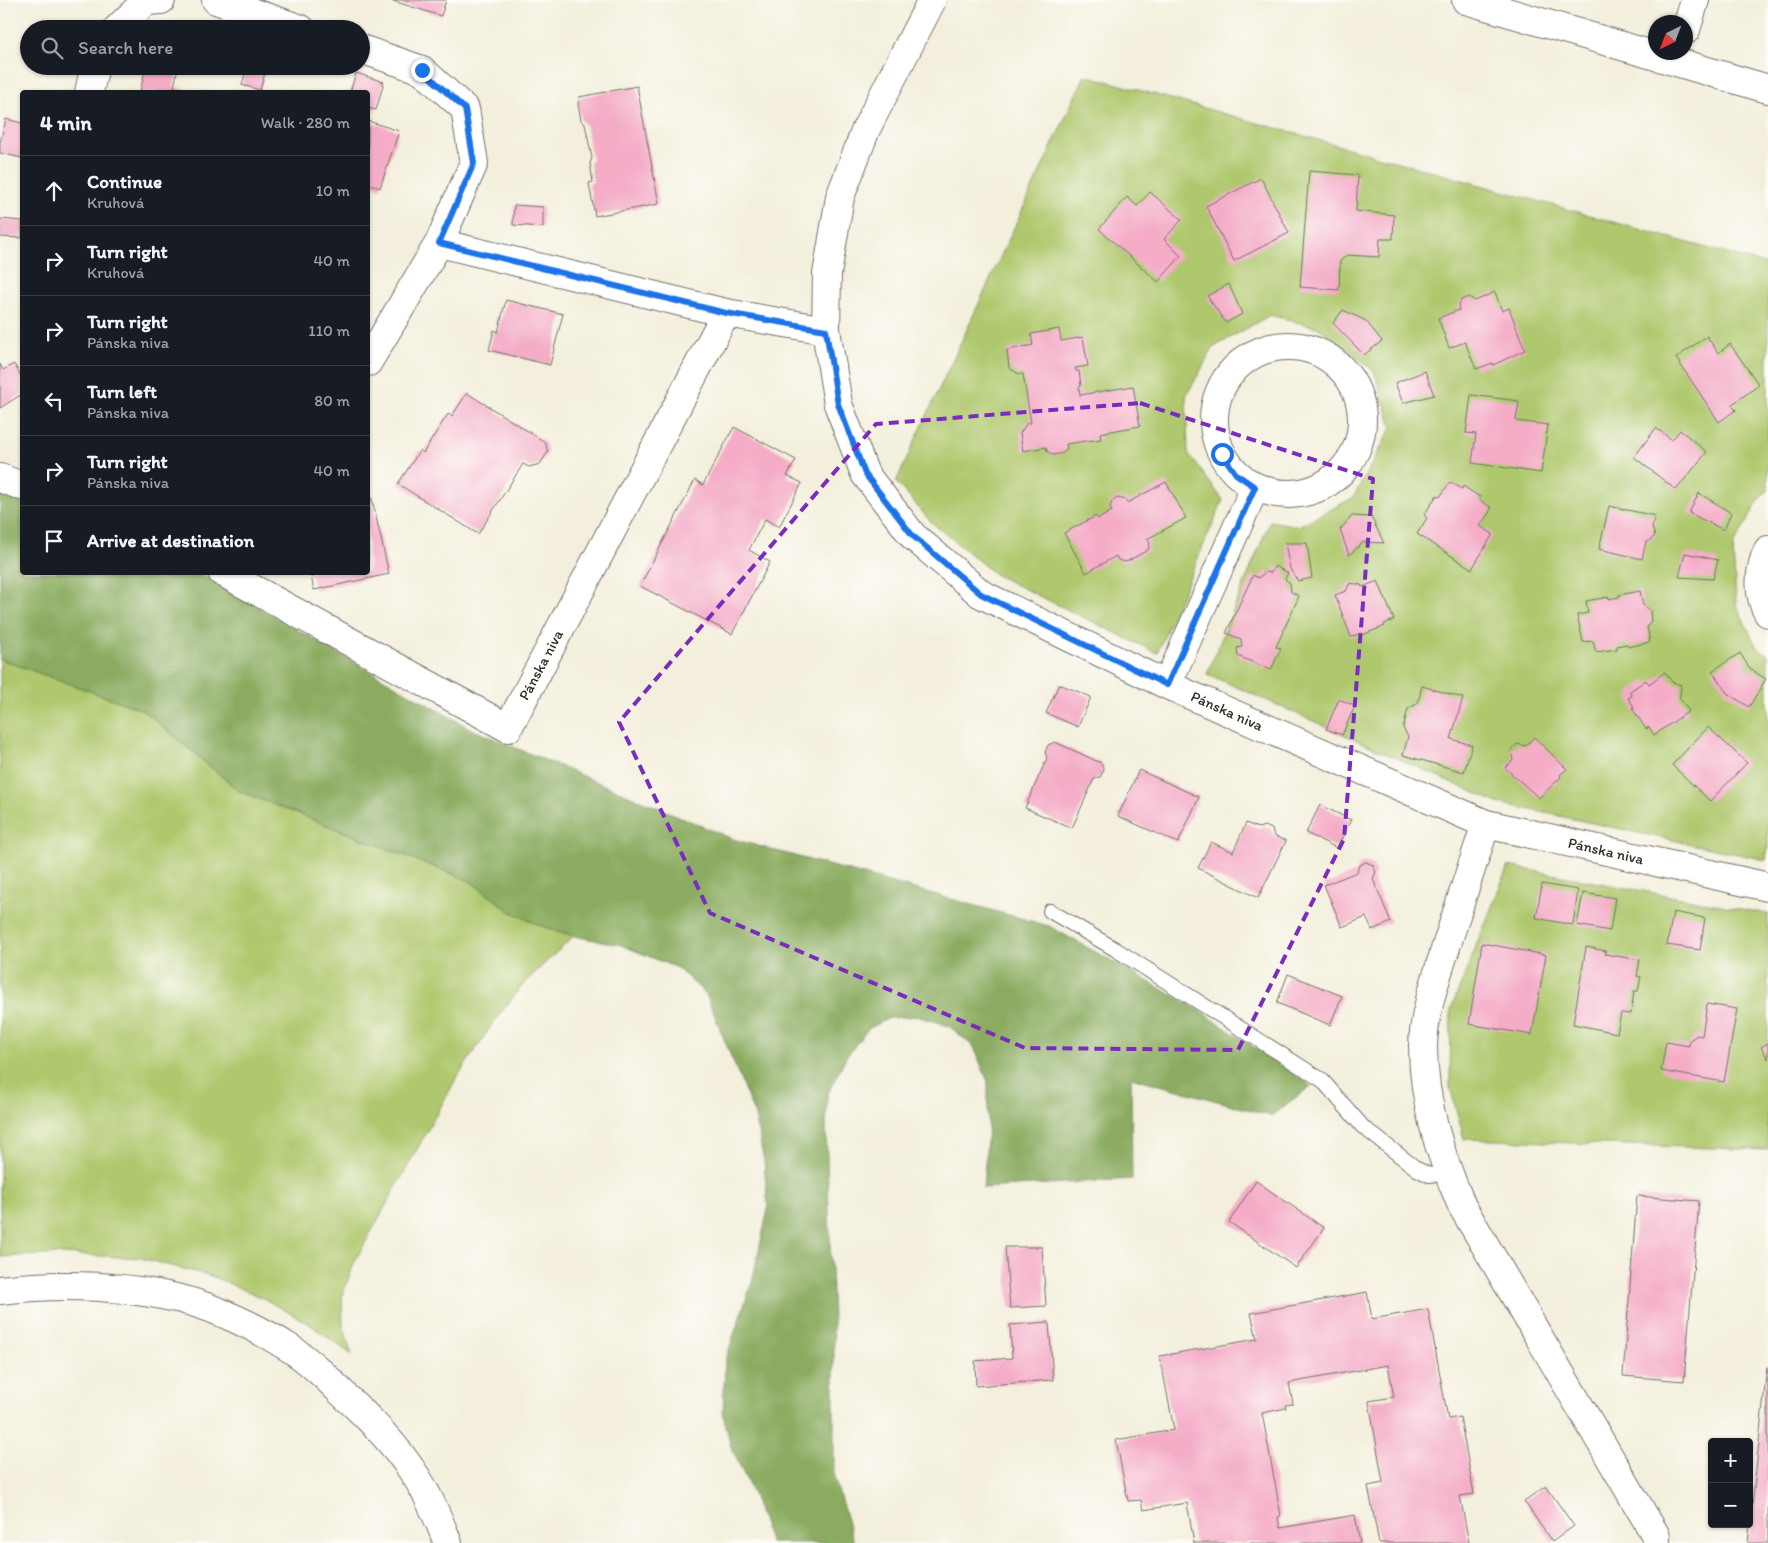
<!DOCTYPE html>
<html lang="en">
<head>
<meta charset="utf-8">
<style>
  body { margin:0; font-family:Itim,sans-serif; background:#242831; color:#f1f3f6 }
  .controls { position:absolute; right:15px; bottom:15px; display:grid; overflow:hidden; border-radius:5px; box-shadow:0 1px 4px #0004 }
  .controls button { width:45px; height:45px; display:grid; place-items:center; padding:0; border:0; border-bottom:1px solid #363941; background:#171b24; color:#f1f3f6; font:25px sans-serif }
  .compass { position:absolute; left:1648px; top:15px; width:45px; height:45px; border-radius:50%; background:#171b24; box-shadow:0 1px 4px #0004; rotate:222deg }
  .stop { position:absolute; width:15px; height:15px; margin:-11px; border:4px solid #1a73e8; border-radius:50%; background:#fff }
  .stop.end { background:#1a73e8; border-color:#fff; box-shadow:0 1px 5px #0008 }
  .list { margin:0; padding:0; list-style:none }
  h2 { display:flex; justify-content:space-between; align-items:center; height:65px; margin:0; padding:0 20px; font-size:21px }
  h2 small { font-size:16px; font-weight:400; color:#9ea1a6 }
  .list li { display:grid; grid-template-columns:32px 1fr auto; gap:15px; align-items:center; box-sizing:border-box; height:70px; padding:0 20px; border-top:1px solid #363941 }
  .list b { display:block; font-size:19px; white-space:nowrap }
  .list p { margin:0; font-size:16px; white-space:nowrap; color:#9ea1a6 }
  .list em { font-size:16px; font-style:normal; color:#9ea1a6 }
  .icon { flex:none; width:28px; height:28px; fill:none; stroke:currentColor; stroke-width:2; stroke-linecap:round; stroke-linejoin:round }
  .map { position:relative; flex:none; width:1768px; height:1543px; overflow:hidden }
  .search { position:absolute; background:#171b24; box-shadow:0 1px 4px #0004; left:20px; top:20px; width:350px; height:55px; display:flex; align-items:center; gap:12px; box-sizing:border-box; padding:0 18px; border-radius:28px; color:#9ea1a6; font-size:19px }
  .panel { position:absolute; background:#171b24; box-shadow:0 1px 4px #0004; left:20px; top:90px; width:350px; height:485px; border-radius:5px }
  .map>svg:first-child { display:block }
  .green { fill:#afc86d; stroke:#6d7a4c }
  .forest { fill:#8bac60; stroke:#5b6c46 }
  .building { fill:#f4acc7 }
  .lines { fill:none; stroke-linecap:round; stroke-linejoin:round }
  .service-casing { stroke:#717069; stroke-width:16 }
  .minor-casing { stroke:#717069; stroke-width:30 }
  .secondary-casing { stroke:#717069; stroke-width:30 }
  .service { stroke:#fff; stroke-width:14 }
  .minor { stroke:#fff; stroke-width:28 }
  .secondary { stroke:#fff; stroke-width:28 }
  .route { stroke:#1a73e8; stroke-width:6 }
  .marked { fill:none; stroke:#7b2cbf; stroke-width:4; stroke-dasharray:10 6; stroke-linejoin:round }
  .labels { text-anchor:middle; stroke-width:4; stroke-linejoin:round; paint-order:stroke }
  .street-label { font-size:15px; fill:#2b2b2b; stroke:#fdfcf7 }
</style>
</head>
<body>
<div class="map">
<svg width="1768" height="1543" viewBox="0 0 1768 1543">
  <rect width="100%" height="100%" fill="#fdfcf7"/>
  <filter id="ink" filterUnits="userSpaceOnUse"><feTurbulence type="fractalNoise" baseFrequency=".02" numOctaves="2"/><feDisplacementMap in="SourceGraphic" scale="10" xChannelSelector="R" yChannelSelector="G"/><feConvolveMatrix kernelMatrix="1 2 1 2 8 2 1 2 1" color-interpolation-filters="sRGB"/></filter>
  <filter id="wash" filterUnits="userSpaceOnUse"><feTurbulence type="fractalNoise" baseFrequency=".0096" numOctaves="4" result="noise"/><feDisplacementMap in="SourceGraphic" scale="20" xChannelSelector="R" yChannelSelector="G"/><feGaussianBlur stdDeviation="1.12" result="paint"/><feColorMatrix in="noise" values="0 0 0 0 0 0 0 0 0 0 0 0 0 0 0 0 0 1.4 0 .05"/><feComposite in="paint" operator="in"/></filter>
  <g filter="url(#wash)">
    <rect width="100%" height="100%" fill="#f3efdc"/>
    <path class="green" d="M1085,75l683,190v226l-6,4 -29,51 3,58 20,42 12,9v192l-2,13 -268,-57 -291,-129 63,-153 28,5 55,-28 39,-71 -18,-56 -55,-43 -49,-13 -56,32 -28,49 2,57 35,47 -66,153 -161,-78 -65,-53 -35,-40z
      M0,659l143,51 96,81 231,90 42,31 32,15 30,9 -48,45 -33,42 -37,56 -101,182 -13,35 1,30 9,29 -44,-32 -47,-26 -50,-21 -71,-18 -79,-4 -61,3z
      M1508,866l260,48v236l-304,-11 -14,-52 1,-78z"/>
    <path class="forest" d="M0,495l22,7v70l177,1 272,156 262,110 316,87 150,84 112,76 -40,30 -140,-39 1,102 -149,9 5,-61v-45l-14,-35 -25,-21 -32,-10 -28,2 -21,11 -22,28 -19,38 -1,34 8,218v130l20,66h-84l-17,-49 -22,-47 -8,-33 2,-53 27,-79 16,-73 -4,-48 -9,-45 -49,-122 -29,-26 -56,-23 -47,-9 -30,-9 -33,-15 -41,-31 -231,-90 -96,-81 -143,-51z"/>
    <g id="blocks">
      <path class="building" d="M390,0h56l-5,16z
        M146,66l13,3 5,-3 9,1 4,6 -3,14 13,3 -1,2h-46z
        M247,66h20l-7,24 -18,-5z
        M356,73l28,9 -8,28 -8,-2v-16h-18z
        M637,86l22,118 -64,12 -6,-33 4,-1 -3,-19 2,-5 -7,-34 -4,-4 -3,-16 1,-7z
        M6,119l16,4v35l-22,-5v-10z
        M368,121l31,10 -19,57 -12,-4z
        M1309,171l49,4 -2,36 38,4 -1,24h-13l-1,18 -32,-2 -7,6 -1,29 -39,-3z
        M1261,178l28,55 -55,28 -28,-55z
        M1150,192l32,28 -18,19 17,17 -23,26 -59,-53 28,-32 10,9z
        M514,205l29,2v20l-30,-2z
        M0,219l22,2v17l-22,-1z
        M1229,284l13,30 -16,9 -19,-27z
        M1495,292l7,19 7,-3 16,42 -32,15v-2l-17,6 -11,-27 -16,6 -11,-30 21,-8 -1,-3 3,-7 8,-3 6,4z
        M506,300l57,14 -13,51 -61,-15 5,-20 4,2z
        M1343,310l23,11 16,20 -18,14 -31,-32z
        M1059,329l2,12 22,-4 5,29 -13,2 1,3h3l2,15 -2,1 1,8 53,-9 7,40 -40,7 1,6 -35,5 1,4 -4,5 -10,2 -6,-4 -1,-4 -23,4 -3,-18 7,-10h4l-8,-49h-4l-10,-6 -2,-18 26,-5 -2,-11z
        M1707,336l11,17 12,-9 29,41 -28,20 5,5 -17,12 -43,-64z
        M0,364l3,6 11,-6 8,14v16l-22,14z
        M1425,371l9,24 -31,8 -8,-20z
        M467,393l78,49 3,10 -8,12 -11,3 -6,-3 -45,70 -80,-50 22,-34 3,3 25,-39 4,2z
        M1471,395l48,6 -3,20 32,4 -7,48 -69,-10 4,-29 -10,-1z
        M734,427l62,33 -9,16 15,7 -23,44 -14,-8 -16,31 21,12 -38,72 -92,-48 55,-106 8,5z
        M1656,428l16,12 8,-10 27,22 -31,38 -42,-33z
        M1166,482l20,36 -39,21 3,4 -2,7 -22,12 -8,-2 -2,-4 -30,17 -22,-40 32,-17 2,3 14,-8 -2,-3 2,-7 6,-3 8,2 1,3z
        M1450,482l12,7 1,-3 17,11 -2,2 14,9 -12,18 13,8 -21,35 -55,-35 10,-16 -3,-3 13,-20 3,2z
        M369,486l20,88 -75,16 -4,-18h58v-85z
        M1699,493l32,20 -7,17 -35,-17z
        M1609,506l46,10 -3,11 3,9 -7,6h-2l-4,17 -43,-10z
        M1352,516l19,1 13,26 -21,-1 -14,13 -9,-25z
        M1285,543h22l5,35 -14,3 -8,-12z
        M1685,553l33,7 -5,19 -34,-2z
        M1275,566l13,7 -3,6 5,4 1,9 8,4 -23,51 5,1 -10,22 -33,-14 -1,-8 5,-1 -1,-8 -15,-6 27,-58 5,3 8,-6 5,1z
        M1378,581l16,39 -10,4 1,2 -23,9 -1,-2 -10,4 -16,-42 11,-4 4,-8 11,2 1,2z
        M1640,591l3,14 7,5 1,11 -4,6 3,15 -22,5 -1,-3 -10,2v3l-21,3 -3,-11 -10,1 -6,-27 11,-2 -2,-12 22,-4v2l11,-2v-2z
        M1740,653l10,16 16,10 -17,28 -22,-14 -15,-22z
        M1665,672l7,10 9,3 -1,11 -1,1 10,14 -35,24 -5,-8 -3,2 -14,-21 2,-1 -6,-9 4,-2 -3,-4 17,-12 3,4z
        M1059,684l32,13 -13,30 -32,-14z
        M1422,686l41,12 -12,41 21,6 -8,27 -61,-17 5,-18 -5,-9 5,-19 10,-6z
        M1339,699l16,7 -13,29 -16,-6z
        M1708,727l39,36 -37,38 -38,-36z
        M1534,737l33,32 -7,6 1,2 -22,21 -34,-30 8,-8 -2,-9 6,-7 9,2z
        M1055,742l46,21 3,7 -4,7 -6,2 -22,49 -47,-20 22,-50 -2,-6 3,-7z
        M1139,770l60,27 -21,46 -60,-27z
        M1320,805l31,15 -14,28 -31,-15z
        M1246,823l12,5 7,-2 7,3 2,7 12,5 -28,57 -60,-30 13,-26 22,10z
        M1366,862l7,3 3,7 -3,7 18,43 -19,8 -6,-13 -24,10 -18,-42 33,-13 2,-7z
        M1542,884l36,6 -5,35 -37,-7z
        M1583,893l32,5 -5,33 -33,-6z
        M1673,912l32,6 -5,32 -33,-5z
        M1482,943l64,12 -14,80 -63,-11z
        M1586,947l20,4 -1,3 35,6 -3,16 4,1 -3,14h-4l-3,23 -10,-1 -4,20 -44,-9z
        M1288,974l54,22 -12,29 -53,-22z
        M1707,1004l30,5 -13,73 -63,-11 5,-29 23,4 1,-6 7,-5 5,1z
        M1768,1043v16l-7,-12z
        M1256,1181l68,47 -28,40 -67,-46z
        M1637,1196l62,5 -15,180 -61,-5z
        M1005,1247h37l4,59 -36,2z
        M1367,1292l5,27 56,-10 20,110 12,-2 14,77 -14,2 9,47h-90l-11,-57 15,-3 -14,-82 25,-4 -6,-32 -99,18 4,21 -8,1 1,3 -24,5 19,103 -3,1 2,11 75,-13 5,28h-166l-7,-40 -44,7 -2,-10 -13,1 -12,-61 58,-10 -14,-74 97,-17 -6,-26z
        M1049,1322l4,58 -77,6 -1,-25 37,-3 -2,-33z
        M1767,1367h1v176h-20z
        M1546,1486l28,40 -22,16 -28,-41z"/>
    </g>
  </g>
  <g filter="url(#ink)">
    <use href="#blocks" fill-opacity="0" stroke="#717069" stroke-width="1"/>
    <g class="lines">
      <defs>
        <path id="service" d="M1050,911l65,38 207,131 41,47 54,42 12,6 19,-1"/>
        <path id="minor" d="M216,0l85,29
          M1466,0l302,89
          M117,29l29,-28 15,-1
          M1686,30l9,-30
          M361,49l61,21 43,39 9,54 -35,80 -71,119
          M89,92l6,-26
          M439,243l287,70 100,17 12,74 27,70 48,62 68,58 186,91 319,139 282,63
          M826,330l1,-56 13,-77 26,-68 66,-129
          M1214 420a74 74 0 1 1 148 0a74 74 0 1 1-148 0Z
          M0,478l22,8
          M1768,550c-9,18 -11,45 0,63
          M222,572l286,156 218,-415
          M1167,685l88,-198
          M1486,824c-14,41 -27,82 -40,123 -10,32 -22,64 -23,99 0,56 17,109 39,160l194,330v7"/>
        <path id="secondary" d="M0,1290c59,-7 123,-5 181,9 36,9 79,30 110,50 20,13 37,30 54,47 24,22 48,46 66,73 16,22 27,49 37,74"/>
      </defs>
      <use href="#service" class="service-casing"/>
      <use href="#minor" class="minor-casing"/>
      <use href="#secondary" class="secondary-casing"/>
      <use href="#service" class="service"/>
      <use href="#minor" class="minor"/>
      <use href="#secondary" class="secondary"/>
    </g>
  </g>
  <g class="lines" filter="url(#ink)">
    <path class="route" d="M422,70l43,39 9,54 -35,80 287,70 100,17 12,74 27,70 48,62 68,58 186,91 88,-198 -19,-13 -14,-20"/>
  </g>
  <path class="marked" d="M1140,403l233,76 -29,360 -106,211 -213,-2 -315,-135 -91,-191 257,-298z"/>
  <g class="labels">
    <g class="street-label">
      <text transform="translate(541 665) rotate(-62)" y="5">Pánska niva</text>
      <text transform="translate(1227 711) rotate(24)" y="5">Pánska niva</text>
      <text transform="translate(1606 851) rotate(13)" y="5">Pánska niva</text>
    </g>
  </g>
</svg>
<div class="controls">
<button>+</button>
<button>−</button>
</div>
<svg class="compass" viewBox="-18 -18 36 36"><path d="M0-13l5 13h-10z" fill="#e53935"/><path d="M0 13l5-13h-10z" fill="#9ea1a6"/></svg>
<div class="stop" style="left:1222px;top:454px"></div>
<div class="stop end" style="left:422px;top:70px"></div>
<div class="search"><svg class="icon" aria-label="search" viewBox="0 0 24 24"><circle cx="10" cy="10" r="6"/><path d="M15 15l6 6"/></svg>Search here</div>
<section class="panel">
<h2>4 min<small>Walk · 280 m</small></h2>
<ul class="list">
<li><svg class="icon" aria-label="ahead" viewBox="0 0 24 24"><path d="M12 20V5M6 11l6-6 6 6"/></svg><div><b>Continue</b><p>Kruhová</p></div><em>10 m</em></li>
<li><svg class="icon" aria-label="right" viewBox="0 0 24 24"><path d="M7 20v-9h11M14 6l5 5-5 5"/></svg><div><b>Turn right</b><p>Kruhová</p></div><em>40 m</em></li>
<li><svg class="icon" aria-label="right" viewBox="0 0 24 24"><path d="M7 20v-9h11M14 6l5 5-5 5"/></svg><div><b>Turn right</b><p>Pánska niva</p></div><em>110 m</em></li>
<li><svg class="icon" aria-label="left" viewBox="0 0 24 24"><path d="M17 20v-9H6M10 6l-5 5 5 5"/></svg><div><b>Turn left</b><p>Pánska niva</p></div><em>80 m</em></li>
<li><svg class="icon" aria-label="right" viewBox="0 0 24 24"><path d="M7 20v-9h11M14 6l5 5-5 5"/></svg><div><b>Turn right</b><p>Pánska niva</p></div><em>40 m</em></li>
<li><svg class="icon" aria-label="arrive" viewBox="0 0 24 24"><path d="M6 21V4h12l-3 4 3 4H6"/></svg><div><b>Arrive at destination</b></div></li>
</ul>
</section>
</div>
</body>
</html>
